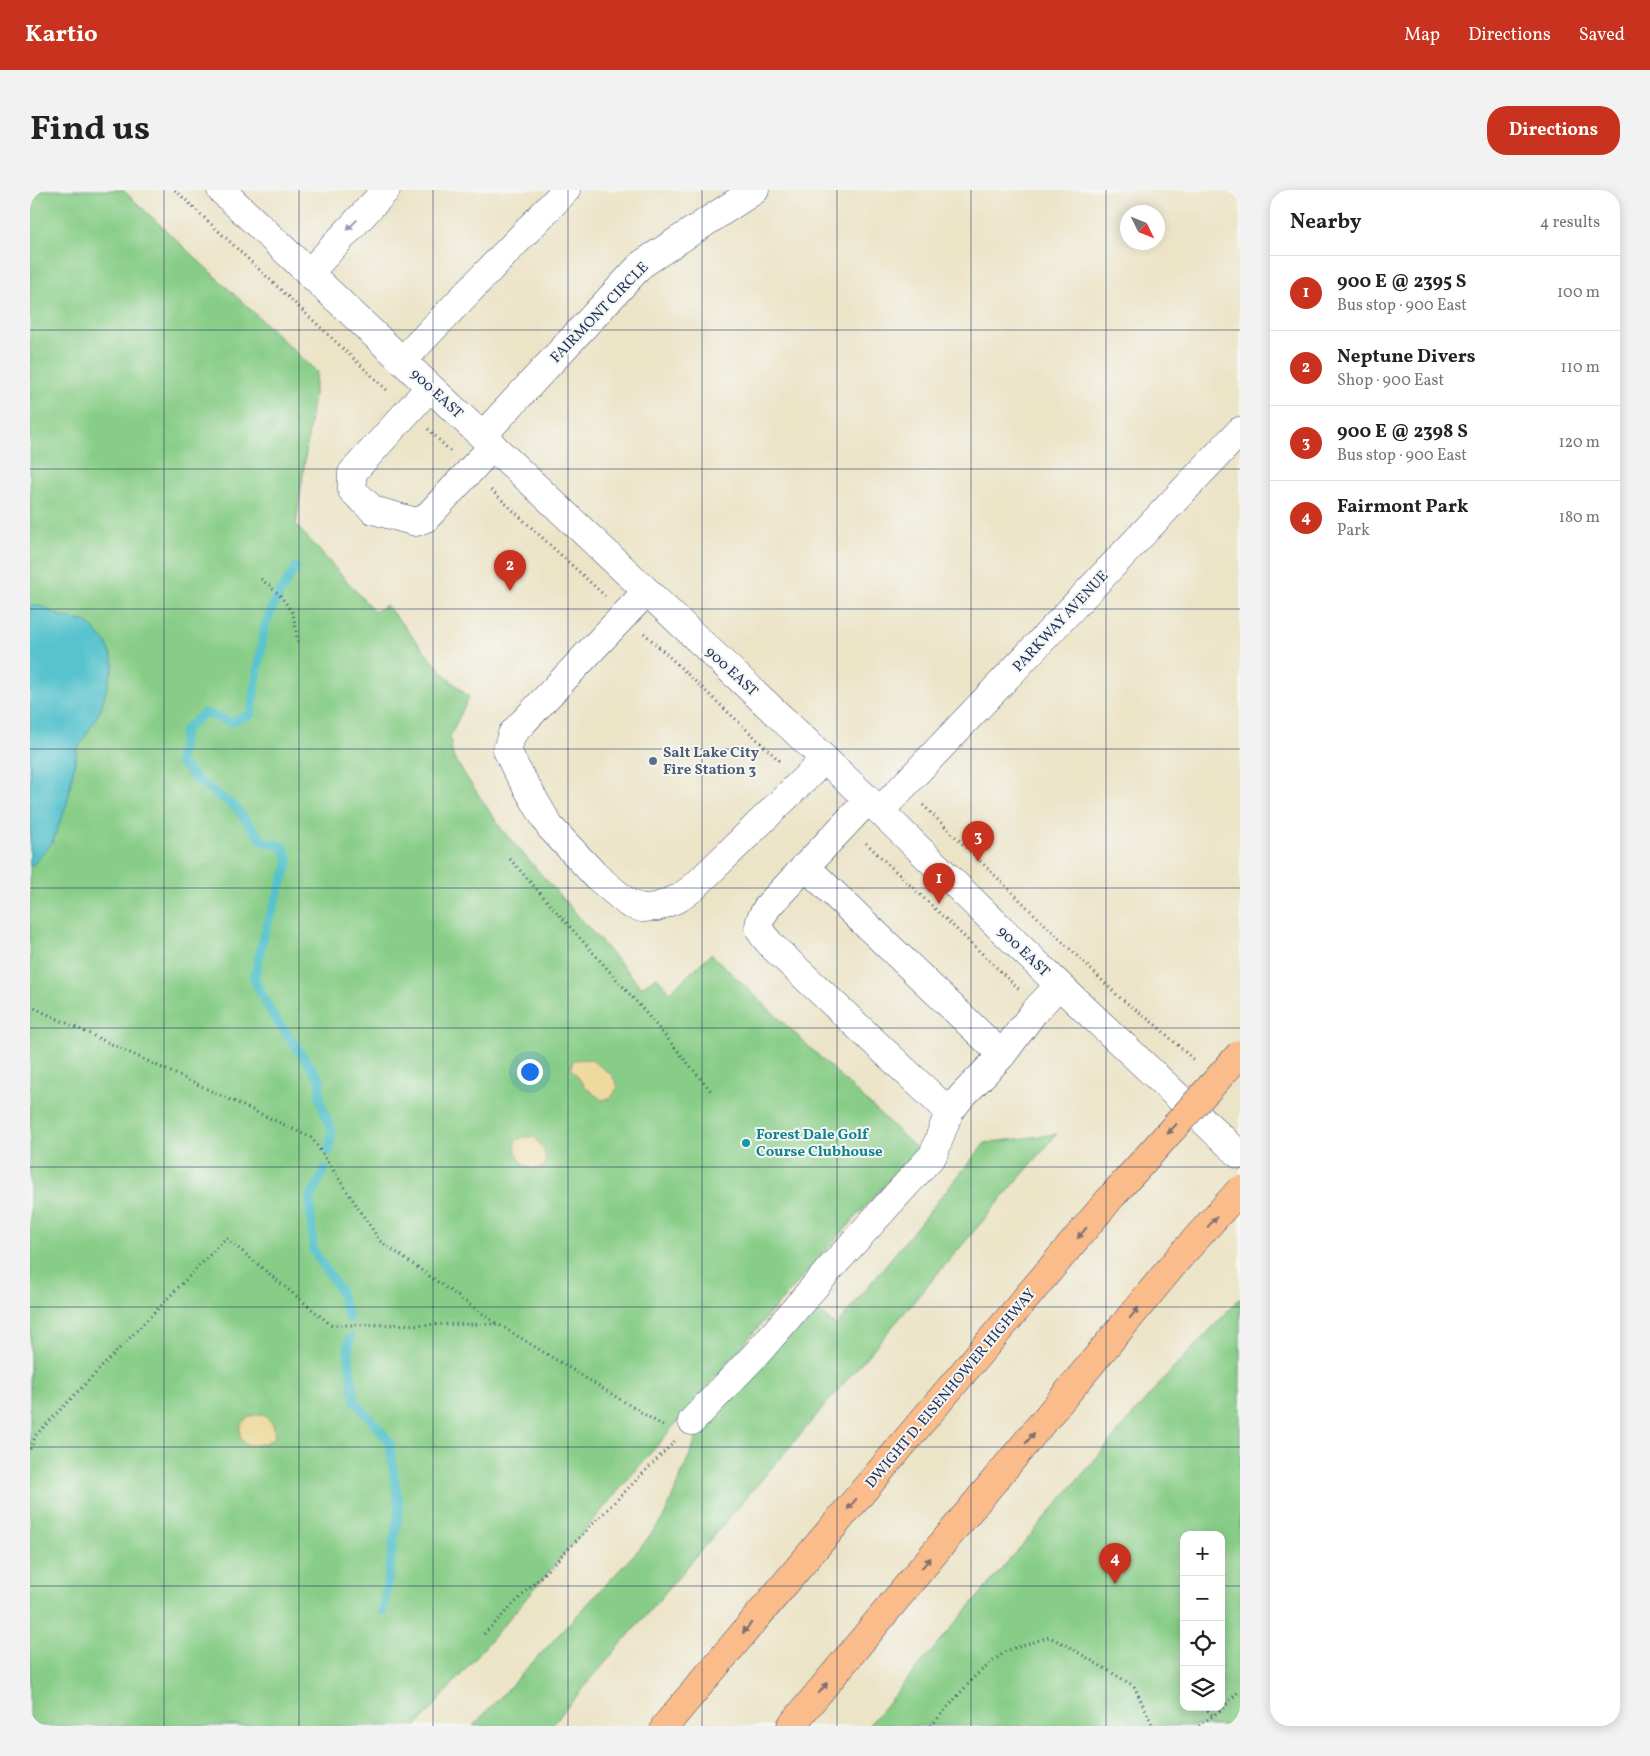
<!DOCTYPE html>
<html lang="en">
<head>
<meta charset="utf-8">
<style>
  body { margin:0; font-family:Vollkorn,serif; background:#f2f2f2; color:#222 }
  .controls { position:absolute; right:15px; bottom:15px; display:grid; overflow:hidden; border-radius:10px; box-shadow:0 2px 12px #0003 }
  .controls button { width:45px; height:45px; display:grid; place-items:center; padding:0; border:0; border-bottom:1px solid #e0e0e0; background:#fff; color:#222; font:25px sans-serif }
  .compass { position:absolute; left:1090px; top:15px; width:45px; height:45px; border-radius:50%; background:#fff; box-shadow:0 2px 12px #0003; rotate:133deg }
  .you { position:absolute; left:499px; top:881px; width:18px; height:18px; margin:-12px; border:4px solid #fff; border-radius:50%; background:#1a73e8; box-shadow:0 0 0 8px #1a73e833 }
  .badge { display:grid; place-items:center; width:32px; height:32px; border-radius:50%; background:#c8321e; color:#fff; font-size:16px; font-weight:700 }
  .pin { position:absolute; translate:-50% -41px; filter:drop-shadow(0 1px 2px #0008) }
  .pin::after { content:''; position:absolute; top:26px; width:18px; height:15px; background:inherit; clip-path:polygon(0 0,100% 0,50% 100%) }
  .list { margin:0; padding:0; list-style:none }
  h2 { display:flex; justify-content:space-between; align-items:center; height:65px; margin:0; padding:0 20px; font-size:21px }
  h2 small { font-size:16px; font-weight:400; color:#767676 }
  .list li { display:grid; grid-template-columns:32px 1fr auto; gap:15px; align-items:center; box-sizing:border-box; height:75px; padding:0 20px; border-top:1px solid #e0e0e0 }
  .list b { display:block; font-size:19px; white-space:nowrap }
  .list p { margin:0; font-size:16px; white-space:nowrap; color:#767676 }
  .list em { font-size:16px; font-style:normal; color:#767676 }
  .icon { flex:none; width:28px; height:28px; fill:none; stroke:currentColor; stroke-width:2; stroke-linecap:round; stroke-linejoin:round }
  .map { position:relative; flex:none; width:1210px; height:1536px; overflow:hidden; border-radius:20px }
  header { display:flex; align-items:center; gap:30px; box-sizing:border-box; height:70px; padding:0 25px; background:#c8321e; color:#fff }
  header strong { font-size:24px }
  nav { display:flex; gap:28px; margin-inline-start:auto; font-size:18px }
  .intro { display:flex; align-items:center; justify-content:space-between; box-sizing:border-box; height:120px; padding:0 30px }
  h1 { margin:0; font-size:35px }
  .button { padding:12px 22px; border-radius:20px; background:#c8321e; color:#fff; font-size:18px; font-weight:700 }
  main { display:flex; gap:30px; padding:0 30px }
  aside { flex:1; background:#fff; border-radius:20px; box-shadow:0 2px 12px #0003 }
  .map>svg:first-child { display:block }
  .green { fill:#88cd87; stroke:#527e72; fill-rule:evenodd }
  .sand { fill:#eeda9e; stroke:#84847e }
  .water { fill:#56c3cd; stroke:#387996 }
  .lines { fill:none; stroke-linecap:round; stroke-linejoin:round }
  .stream { stroke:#56c3cd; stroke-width:9 }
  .minor-casing { stroke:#3a4a6e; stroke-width:29 }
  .highway-casing { stroke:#3a4a6e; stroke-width:29 }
  .path { stroke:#3a4a6e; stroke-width:3; stroke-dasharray:1 4; stroke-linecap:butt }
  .minor { stroke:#fff; stroke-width:28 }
  .highway { stroke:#f9bc8a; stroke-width:28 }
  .highway-bridge-casing { stroke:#3a4a6e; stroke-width:29; stroke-linecap:butt }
  .highway-bridge { stroke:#f9bc8a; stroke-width:28 }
  .oneway { fill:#8d97ae }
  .oneway2 { fill:#7f6e72 }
  .grid { fill:none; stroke:#1b2f5e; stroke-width:1; stroke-opacity:0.55 }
  .service-dot { fill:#5c6f8a; stroke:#f6f6f2; stroke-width:2 }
  .culture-dot { fill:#0f9aa8; stroke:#f6f6f2; stroke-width:2 }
  .labels { text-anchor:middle; stroke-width:4; stroke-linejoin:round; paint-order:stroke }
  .street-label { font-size:15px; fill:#1b2f5e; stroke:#f6f6f2 }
  .service-label { font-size:15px; font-weight:bold; fill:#4e5e75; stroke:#f6f6f2; text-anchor:start }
  .culture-label { font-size:15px; font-weight:bold; fill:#0d838f; stroke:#f6f6f2; text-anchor:start }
</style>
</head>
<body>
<header>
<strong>Kartio</strong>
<nav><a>Map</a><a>Directions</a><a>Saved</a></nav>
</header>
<div class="intro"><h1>Find us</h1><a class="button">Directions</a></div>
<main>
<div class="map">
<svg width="1210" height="1536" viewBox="0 0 1210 1536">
  <rect width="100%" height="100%" fill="#f6f6f2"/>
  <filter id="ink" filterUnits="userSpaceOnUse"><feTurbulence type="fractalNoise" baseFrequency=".02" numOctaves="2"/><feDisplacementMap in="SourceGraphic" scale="10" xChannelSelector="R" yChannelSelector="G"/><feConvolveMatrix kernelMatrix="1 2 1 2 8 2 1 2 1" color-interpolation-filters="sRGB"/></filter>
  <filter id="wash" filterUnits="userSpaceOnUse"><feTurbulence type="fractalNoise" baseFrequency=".0096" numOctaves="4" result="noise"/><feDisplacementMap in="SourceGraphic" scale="20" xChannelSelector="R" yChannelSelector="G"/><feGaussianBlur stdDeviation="1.12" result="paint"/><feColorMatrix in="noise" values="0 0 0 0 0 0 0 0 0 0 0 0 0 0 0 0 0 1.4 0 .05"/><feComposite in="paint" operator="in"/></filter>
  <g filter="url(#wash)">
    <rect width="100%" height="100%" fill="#ece4c7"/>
    <path class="green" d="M0,0h93l194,182 -21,153 79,87 11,-7 60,71 23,21 -19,39 3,21 49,73 139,157 16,-10 13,15 41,-38 206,195 -144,161 -356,416h-387z
      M1027,944l-506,592h-78l168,-179 23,-30 35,-85 86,-93 31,-30 20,17 149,-183z
      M1210,1108v428h-372l293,-344zM1154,1345h37v172h-37z"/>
    <path class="sand" d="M560,869l22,16 6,12 -7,11 -9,2 -16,-12 -15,-20 2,-8z
      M494,947h10c8,9 12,15 12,27 -17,14 -32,-6 -31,-23z
      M233,1224l10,10 2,13c-9,7 -19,10 -31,7 -11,-18 0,-29 19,-30z"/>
    <path class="water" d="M0,415l13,2 19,10 25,5 20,22 7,20 -14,47 -23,39 -10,54 -15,39 -19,22 -3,1z"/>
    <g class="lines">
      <path class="stream" d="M266,377l-17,27 -14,31 -14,89 -20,8 -27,-9 -19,17 -6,32 22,21 34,24 28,34 21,6 5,15 -25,72 -10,46 20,37 46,62v22l12,31 -3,19
        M295,979l-15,30 3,51 26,39 10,29
        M320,1147l-2,14 7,50 34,40 10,66 -16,104"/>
    </g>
  </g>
  <g filter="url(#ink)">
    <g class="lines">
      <defs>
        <path id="minor" d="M191,0l659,621 179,174 181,170
          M279,83l77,-83
          M372,171l164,-171
          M400,197l-78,86v17l21,20 43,12 10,-4 67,-72
          M452,246l160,-172 113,-74
          M617,401l-135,143 -5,16 8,17 35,60 47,50 32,27 13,4 15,-1 22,-9 14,-10 132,-129
          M838,610l-100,106c-13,22 -12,21 5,41l176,165
          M850,621l360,-380
          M775,676l197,189
          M662,1231l67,-70 68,-79 106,-117 16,-43 13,-16 40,-41 32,-43 25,-27"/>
        <path id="highway" d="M635,1536l448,-531
          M761,1536l392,-473"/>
      </defs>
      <use href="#minor" class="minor-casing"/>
      <use href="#highway" class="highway-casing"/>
      <path class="path" d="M145,0l214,202
        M398,239l22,22
        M461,300l114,106
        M231,389l18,15 14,19 5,30
        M614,443l138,130
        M893,615l196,192 38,29 38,35
        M836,653l153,146
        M480,669l131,148 70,84
        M0,816l282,132 68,103 117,83
        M0,1259l6,-14 190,-197 105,87 167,-1 167,103
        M454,1444l191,-193
        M1174,1517l9,9
        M901,1536l45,-51 30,-24 43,-14 15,7 70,42 19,40
        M1169,1536l23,-17 18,-19"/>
      <use href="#minor" class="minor"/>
      <use href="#highway" class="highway"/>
      <defs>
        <path id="highway-bridge" d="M1083,1005l127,-141
          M1153,1063l57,-63"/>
      </defs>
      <use href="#highway-bridge" class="highway-bridge-casing"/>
      <use href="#highway-bridge" class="highway-bridge"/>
    </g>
    <defs><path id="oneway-solid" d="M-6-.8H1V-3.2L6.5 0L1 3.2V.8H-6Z" transform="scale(1.25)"/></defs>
    <use class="oneway" href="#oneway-solid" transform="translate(322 35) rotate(134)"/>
    <g class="oneway2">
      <use href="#oneway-solid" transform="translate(1142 939) rotate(132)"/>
      <use href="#oneway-solid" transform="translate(1182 1032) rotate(-48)"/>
      <use href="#oneway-solid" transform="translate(1052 1043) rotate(130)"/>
      <use href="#oneway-solid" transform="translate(1104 1123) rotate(-50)"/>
      <use href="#oneway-solid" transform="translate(1000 1248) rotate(-50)"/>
      <use href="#oneway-solid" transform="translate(822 1314) rotate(130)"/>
      <use href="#oneway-solid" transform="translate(896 1373) rotate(-50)"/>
      <use href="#oneway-solid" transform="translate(717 1438) rotate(130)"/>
      <use href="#oneway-solid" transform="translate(793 1498) rotate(-50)"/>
    </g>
  </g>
  <path class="grid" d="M134,0v1536M269,0v1536M403,0v1536M538,0v1536M672,0v1536M807,0v1536M941,0v1536M1076,0v1536M0,140h1210M0,279h1210M0,419h1210M0,559h1210M0,698h1210M0,838h1210M0,977h1210M0,1117h1210M0,1257h1210M0,1396h1154M1191,1396h19"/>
  <circle class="service-dot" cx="623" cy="571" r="5"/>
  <circle class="culture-dot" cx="716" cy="953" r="5"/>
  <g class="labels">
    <g class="street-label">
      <text transform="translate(569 122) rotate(-46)" y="5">FAIRMONT CIRCLE</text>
      <text transform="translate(407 203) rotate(43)" y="5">900 EAST</text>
      <text transform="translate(1030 431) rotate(-47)" y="5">PARKWAY AVENUE</text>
      <text transform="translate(702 481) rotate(43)" y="5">900 EAST</text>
      <text transform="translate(994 761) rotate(44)" y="5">900 EAST</text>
      <text transform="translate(920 1198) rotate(-50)" y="5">DWIGHT D. EISENHOWER HIGHWAY</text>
    </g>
    <g class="service-label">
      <text x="633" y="567">Salt Lake City<tspan x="633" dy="17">Fire Station 3</tspan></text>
    </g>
    <g class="culture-label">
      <text x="726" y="949">Forest Dale Golf<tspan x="726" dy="17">Course Clubhouse</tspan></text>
    </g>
  </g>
</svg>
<div class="controls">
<button>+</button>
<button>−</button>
<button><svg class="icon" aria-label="locate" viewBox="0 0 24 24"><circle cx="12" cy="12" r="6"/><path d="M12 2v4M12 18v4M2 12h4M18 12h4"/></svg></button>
<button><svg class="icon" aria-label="layers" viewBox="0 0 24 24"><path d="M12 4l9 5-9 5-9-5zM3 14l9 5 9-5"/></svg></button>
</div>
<svg class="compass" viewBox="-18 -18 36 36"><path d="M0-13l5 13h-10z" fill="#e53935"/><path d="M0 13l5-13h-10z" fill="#767676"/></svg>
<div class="you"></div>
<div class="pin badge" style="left:909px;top:714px">1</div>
<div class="pin badge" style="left:480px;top:401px">2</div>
<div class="pin badge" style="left:948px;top:672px">3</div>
<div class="pin badge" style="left:1085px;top:1394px">4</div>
</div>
<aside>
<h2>Nearby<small>4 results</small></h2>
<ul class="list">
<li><span class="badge">1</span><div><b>900 E @ 2395 S</b><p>Bus stop · 900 East</p></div><em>100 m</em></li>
<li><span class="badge">2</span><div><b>Neptune Divers</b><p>Shop · 900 East</p></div><em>110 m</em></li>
<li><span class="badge">3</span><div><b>900 E @ 2398 S</b><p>Bus stop · 900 East</p></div><em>120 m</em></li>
<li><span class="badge">4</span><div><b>Fairmont Park</b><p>Park</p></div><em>180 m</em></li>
</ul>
</aside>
</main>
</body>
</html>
